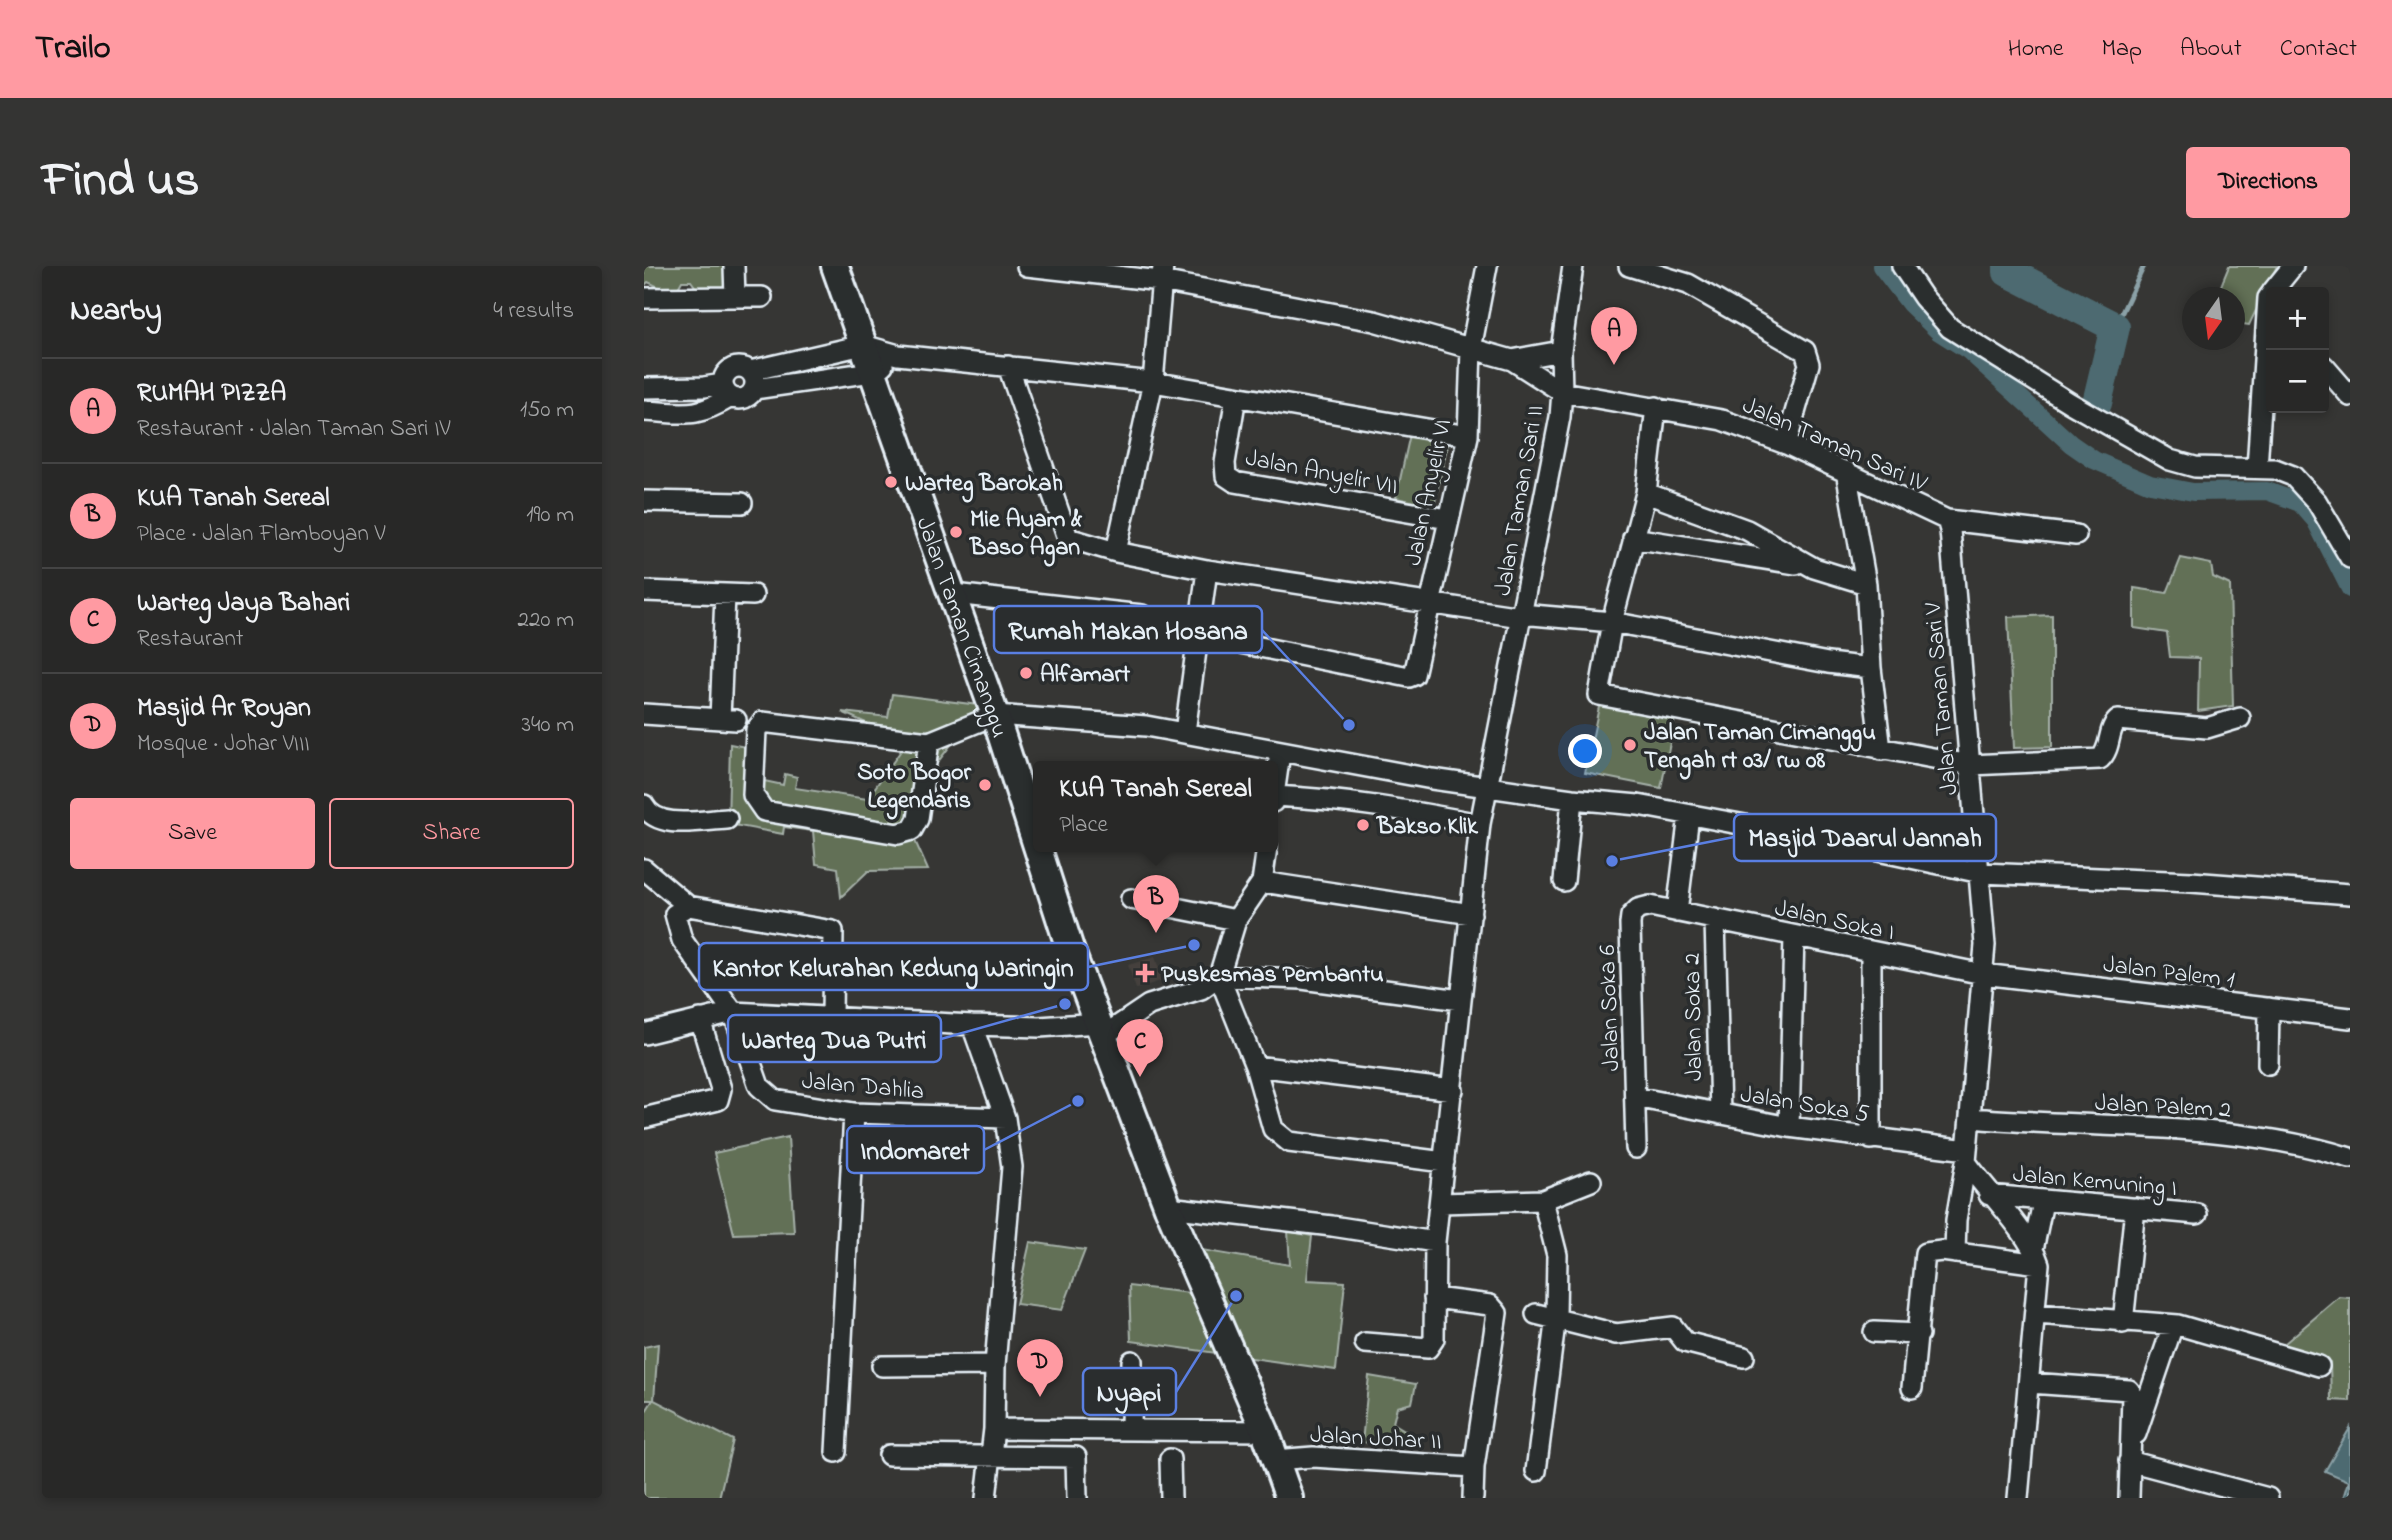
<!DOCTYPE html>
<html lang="en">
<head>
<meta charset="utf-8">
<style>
  body { margin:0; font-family:"Indie Flower",sans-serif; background:#343433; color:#f1f3f6 }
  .controls { position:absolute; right:21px; top:21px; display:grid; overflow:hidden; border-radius:7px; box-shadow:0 4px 10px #0003 }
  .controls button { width:63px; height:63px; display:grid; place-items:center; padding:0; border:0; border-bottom:2px solid #444; background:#282827; color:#f1f3f6; font:35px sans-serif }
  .compass { position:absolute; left:1538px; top:21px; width:63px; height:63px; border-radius:50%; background:#282827; box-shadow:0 4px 10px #0003; rotate:194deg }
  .you { position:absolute; left:942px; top:486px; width:24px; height:24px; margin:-18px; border:5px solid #fff; border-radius:50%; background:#1a73e8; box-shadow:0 0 0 10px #1a73e833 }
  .badge { display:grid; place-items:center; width:46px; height:46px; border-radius:50%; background:#ff9aa2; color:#111; font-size:23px; font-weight:700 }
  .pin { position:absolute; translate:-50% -58px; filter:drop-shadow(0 2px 4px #0008) }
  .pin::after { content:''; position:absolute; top:37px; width:24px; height:21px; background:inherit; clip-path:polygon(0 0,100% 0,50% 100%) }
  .popup { position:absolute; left:389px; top:495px; width:245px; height:91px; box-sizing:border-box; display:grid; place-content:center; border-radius:7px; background:#282827; filter:drop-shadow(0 2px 5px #0005); font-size:23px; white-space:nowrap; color:#a5a6a7 }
  .popup b { font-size:26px; color:#f1f3f6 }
  .popup::after { content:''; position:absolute; left:50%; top:100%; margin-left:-14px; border:14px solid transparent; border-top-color:#282827 }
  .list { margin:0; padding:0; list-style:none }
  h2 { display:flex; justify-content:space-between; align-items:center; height:91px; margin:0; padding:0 28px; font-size:30px }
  h2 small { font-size:23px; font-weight:400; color:#a5a6a7 }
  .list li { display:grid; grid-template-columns:46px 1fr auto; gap:21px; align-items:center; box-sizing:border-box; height:105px; padding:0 28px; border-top:2px solid #444 }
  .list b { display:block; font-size:26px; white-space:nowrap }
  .list p { margin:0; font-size:23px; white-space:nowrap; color:#a5a6a7 }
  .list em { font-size:23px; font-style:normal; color:#a5a6a7 }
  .actions { display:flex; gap:14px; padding:21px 28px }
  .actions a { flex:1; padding:16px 0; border:2px solid #ff9aa2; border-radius:7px; text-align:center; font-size:24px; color:#ff9aa2 }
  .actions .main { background:#ff9aa2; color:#111 }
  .map { position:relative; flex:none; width:1706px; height:1232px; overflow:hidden; border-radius:7px }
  header { display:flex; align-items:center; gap:42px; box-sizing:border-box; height:98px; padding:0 35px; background:#ff9aa2; color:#111 }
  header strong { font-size:33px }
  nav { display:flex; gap:38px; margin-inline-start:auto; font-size:24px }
  .intro { display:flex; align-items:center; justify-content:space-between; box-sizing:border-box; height:168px; padding:0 42px }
  h1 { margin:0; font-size:49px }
  .button { padding:18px 32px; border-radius:7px; background:#ff9aa2; color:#111; font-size:24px; font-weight:700 }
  main { display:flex; gap:42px; padding:0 42px }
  aside { flex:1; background:#282827; border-radius:7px; box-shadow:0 4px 10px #0003 }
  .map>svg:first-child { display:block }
  .built { fill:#44413c }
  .green { fill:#626f57; stroke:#a5b0a8; stroke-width:2 }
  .water { fill:#4d6b71; stroke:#8ba1a7; stroke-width:2 }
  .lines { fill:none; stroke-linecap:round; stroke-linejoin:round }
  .stream { stroke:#8ba1a7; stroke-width:5 }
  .canal { stroke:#4d6b71; stroke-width:18 }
  .river { stroke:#4d6b71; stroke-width:30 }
  .street-casing { stroke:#e8f1f8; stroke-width:24 }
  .secondary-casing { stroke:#e8f1f8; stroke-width:32 }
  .street { stroke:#2a2d2e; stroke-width:19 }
  .secondary { stroke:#2a2d2e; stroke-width:26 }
  .poi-dot { fill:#ff9aa2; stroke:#2a2d2e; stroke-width:2.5 }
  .labels { text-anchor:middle; stroke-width:7; stroke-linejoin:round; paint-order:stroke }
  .street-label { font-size:24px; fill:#e8f1f8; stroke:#2a2d2e }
  .poi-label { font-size:24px; font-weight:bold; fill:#e8f1f8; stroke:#2a2d2e; text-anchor:start }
  .leader { fill:none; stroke:#5a7fe2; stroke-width:2.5 }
  .callout-dot { fill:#5a7fe2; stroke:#2a2d2e; stroke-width:2.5 }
  .callout { fill:#2a2d2e; stroke:#5a7fe2; stroke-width:2.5 }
  .callout-label { font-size:26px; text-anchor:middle; font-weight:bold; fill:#e8f1f8 }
</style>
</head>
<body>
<header>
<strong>Trailo</strong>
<nav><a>Home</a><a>Map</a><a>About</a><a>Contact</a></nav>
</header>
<div class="intro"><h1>Find us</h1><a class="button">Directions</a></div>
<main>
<aside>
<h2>Nearby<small>4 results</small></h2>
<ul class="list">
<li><span class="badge">A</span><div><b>RUMAH PIZZA</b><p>Restaurant · Jalan Taman Sari IV</p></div><em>150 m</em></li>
<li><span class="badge">B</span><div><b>KUA Tanah Sereal</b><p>Place · Jalan Flamboyan V</p></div><em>190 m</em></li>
<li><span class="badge">C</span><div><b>Warteg Jaya Bahari</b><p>Restaurant</p></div><em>220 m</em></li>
<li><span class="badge">D</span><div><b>Masjid Ar Royan</b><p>Mosque · Johar VIII</p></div><em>340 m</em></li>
</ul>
<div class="actions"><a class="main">Save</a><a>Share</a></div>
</aside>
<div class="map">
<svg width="1706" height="1232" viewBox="0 0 1706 1232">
  <rect width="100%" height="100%" fill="#363634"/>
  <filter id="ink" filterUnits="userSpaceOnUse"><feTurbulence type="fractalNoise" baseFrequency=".0143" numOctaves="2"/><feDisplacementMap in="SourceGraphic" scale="14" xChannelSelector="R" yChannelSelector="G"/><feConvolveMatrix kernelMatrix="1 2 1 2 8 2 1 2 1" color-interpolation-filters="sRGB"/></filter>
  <g filter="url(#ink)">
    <path class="built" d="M511,691l8,23 -27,9 -8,-24z"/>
    <path class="green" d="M0,0h93l2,7 -17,18 -25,-2 -6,-8h-9l-4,7 -15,1 -15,-7 -4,4z
      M1585,0h48l-28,59 -14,-2 -1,-25h-18z
      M766,168l38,8 -14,64 -38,-8z
      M1537,292l30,6 2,13 17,8 3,121 -35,5 1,-53 -29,-1 -3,-24 -33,-5v-40l33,5z
      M1408,349v132l-38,1 -6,-131z
      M248,428l94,12 7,24 -36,7 -36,47 -9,50 16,36 -60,1 -27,26 -3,-29 -22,-4 -3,-33 -29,-4 -1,7 -55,-10 2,-80 31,6 -6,29 28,6 2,-11 12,3 -2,11 72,11 40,-57 -65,-30 46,5z
      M956,436l75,16 -14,70 -76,-15z
      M144,871l6,95 -60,2 -20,-81z
      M644,965l24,5 -5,44 38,2 -9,88 -205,-29 -2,-55 88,10 -21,-47 94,16z
      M386,976l55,8 -23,60 -46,-6z
      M1695,1031l11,1v103l-19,-1 -1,-38 -52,-13z
      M14,1078l-4,56 79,40 -14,58h-75v-84l9,-14h-9v-53z
      M725,1110l47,8 -4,19 -15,4 -4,16 13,8 -5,16 -39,-5z"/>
    <path class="water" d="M1706,1162v70h-6l5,-17 -24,-10z"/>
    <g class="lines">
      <path class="stream" d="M1471,61l29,-61"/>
      <path class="canal" d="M1237,0l29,38 29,28 30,19 102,93 23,16 56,24 17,3 26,5 74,-1 33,12 15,17 35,69"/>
      <path class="river" d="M1364,0v6l107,55 -18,76"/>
      <defs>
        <path id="street" d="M383,0l134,15 213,40 138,39 49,-9
          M519,0l-10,116 -37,170 91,18 314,47 11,-2 80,7 216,41 43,5
          M929,0l-12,85 1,41 160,28 64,24 161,76 129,15
          M985,0l59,18 117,67 4,13 -23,80
          M1258,0l21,31 27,31 120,75 100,57 25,7 80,2 18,7 24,26 33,56
          M1628,26l21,-26
          M91,31h27
          M0,32l91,-1 -1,-31
          M364,100l60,172 48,14
          M1680,100l26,30
          M79 117a16 16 0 1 1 32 0a16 16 0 1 1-32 0Z
          M106,105l113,-26 35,10 255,27 315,54
          M0,122l60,-1 19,-3
          M110,123l118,-17 11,-7
          M592,130l-11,67 1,13 9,6 213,37
          M1012,141l-10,86 -34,129 -13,73 371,70 130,-6c12,-11 7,-30 18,-39l89,8 33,-10
          M0,145c41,2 50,8 87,-14
          M1613,202l11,-170 3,-4
          M1202,205l20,113 5,84 10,82
          M1002,227l101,37 67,38 52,16
          M0,235l98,2
          M1303,254l3,10 35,415 -19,217c21,30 63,70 73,102l-21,234
          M989,272l163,26
          M0,325l109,4
          M310,328l188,21
          M556,369l209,42 5,-2 54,-239 3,-87 16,-83
          M0,448l92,6
          M76,453l5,-124
          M541,466l22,-162
          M285,476l-11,77 -6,11 -14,4 -134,-23 -11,-16 3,-65 6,-8 167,20 66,-27 151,11 286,53 140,20 66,6 193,36 150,32 210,9 159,12
          M630,530c70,3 137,15 206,28
          M629,536l7,-49
          M0,539c13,26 58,15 83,14
          M623,581l-5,35 -26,38 -17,56 36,90 18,63 16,13 155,20
          M0,603l44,37
          M920,615l8,-82
          M618,616l209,32
          M487,633l105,21
          M1033,646l12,-97
          M1071,653l5,195
          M1227,686v187
          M188,752l1,-87 -145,-25 -13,8 7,26 51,72 26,74 16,14 79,13 151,5
          M328,759l33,93 7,49 -17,198 -1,64 -8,69
          M0,768l89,-22 239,13 67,2 60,-4
          M459,770l46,-31 52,-16 18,-13 83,3 158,21
          M1624,798l1,-56
          M611,800l198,24
          M991,831l154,30 178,23
          M0,852l74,-18 3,-11 -21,-70
          M1327,852c126,11 257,2 379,40
          M1145,861l5,-191
          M992,882l-6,-224 1,-8 7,-7 12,-3 333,68 367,44
          M1345,929l208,19
          M797,937l102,-3 48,-19
          M524,941l164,19 103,16
          M1390,979l9,-43
          M1311,987l1,-33 10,-58
          M790,1032l56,7 7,8 -23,154 -1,31
          M892,1048l80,20 57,-7 12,15 59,15
          M1393,1048l141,11 141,41
          M1479,1057l12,-115
          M1230,1066l45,2
          M721,1077l63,5 6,-9 1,-97 45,-418 80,-407 2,-25 -50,-32
          M238,1100l113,-1
          M1386,1117l99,7 3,4 -3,104
          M1268,1122l13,-135 17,-2 97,13
          M350,1163l271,2
          M487,1163l1,-68
          M1492,1168l37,-109
          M192,1186l18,-339
          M245,1189l187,2 1,41
          M526,1193l1,39
          M631,1194l38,-3 161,10
          M1485,1195l139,37
          M892,1205l20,-155 1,-61 -14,-55"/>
        <g id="secondary">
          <path id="s1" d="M191,0l160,449 75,234 98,258 97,224 24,67"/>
        </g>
      </defs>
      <use href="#street" class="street-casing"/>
      <use href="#secondary" class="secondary-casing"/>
      <use href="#street" class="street"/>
      <use href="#secondary" class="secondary"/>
    </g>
  </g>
  <g class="poi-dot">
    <circle cx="247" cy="216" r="7"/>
    <circle cx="312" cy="266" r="7"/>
    <circle cx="382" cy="407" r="7"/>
    <circle cx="986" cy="479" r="7"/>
    <circle cx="341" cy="519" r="7"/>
    <circle cx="719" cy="559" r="7"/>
    <path d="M497.5 696.5h7v7h7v7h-7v7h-7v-7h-7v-7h7z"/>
  </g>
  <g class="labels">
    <g class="street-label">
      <text transform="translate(1191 177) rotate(24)" y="8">Jalan Taman Sari IV</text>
      <text transform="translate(678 205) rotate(11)" y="8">Jalan Anyelir VII</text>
      <text transform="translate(783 226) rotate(-78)" y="8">Jalan Anyelir VI</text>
      <text transform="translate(874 234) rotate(-80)" y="8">Jalan Taman Sari II</text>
      <text dy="8" stroke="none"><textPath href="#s1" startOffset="383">Jalan Taman Cimanggu</textPath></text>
      <text transform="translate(1296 433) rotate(-95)" y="8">Jalan Taman Sari V</text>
      <text transform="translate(1191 653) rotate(12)" y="8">Jalan Soka I</text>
      <text transform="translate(1525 705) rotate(7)" y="8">Jalan Palem 1</text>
      <text transform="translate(964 742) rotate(-92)" y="8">Jalan Soka 6</text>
      <text transform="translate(1048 751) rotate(-91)" y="8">Jalan Soka 2</text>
      <text transform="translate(219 819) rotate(5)" y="8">Jalan Dahlia</text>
      <text transform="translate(1161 837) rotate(9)" y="8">Jalan Soka 5</text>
      <text transform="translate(1519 839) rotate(3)" y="8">Jalan Palem 2</text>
      <text transform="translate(1451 914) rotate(5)" y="8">Jalan Kemuning I</text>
      <text transform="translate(732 1171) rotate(3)" y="8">Jalan Johar II</text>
    </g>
    <g class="poi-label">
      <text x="261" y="224">Warteg Barokah</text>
      <text x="326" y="260">Mie Ayam &amp;<tspan x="326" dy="28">Baso Agan</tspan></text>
      <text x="396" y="415">Alfamart</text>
      <text x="1000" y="473">Jalan Taman Cimanggu<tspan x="1000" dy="28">Tengah rt 03/ rw 08</tspan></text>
      <text x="327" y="513" text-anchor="end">Soto Bogor<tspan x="327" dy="28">Legendaris</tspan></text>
      <text x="733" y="567">Bakso Klik</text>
      <text x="517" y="715">Puskesmas Pembantu</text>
    </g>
  </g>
  <path class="leader" d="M705 459L618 364M968 595L1090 571M550 679L444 701M421 738L297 773M434 835L340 884M592 1030L532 1126"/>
  <g class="callout-dot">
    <circle cx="705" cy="459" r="7"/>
    <circle cx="968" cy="595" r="7"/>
    <circle cx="550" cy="679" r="7"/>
    <circle cx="421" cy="738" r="7"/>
    <circle cx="434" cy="835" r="7"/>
    <circle cx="592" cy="1030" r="7"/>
  </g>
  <g class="callout">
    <rect x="350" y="340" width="268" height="47" rx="7"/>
    <rect x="1090" y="548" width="262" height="47" rx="7"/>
    <rect x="55" y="677" width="389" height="47" rx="7"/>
    <rect x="84" y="749" width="213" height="47" rx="7"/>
    <rect x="203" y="860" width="137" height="47" rx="7"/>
    <rect x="439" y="1102" width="93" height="47" rx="7"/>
  </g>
  <g class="callout-label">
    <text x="484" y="373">Rumah Makan Hosana</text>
    <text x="1221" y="580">Masjid Daarul Jannah</text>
    <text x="249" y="710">Kantor Kelurahan Kedung Waringin</text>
    <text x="190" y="782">Warteg Dua Putri</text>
    <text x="271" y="893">Indomaret</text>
    <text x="485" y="1135">Nyapi</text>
  </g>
</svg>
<div class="controls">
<button>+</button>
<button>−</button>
</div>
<svg class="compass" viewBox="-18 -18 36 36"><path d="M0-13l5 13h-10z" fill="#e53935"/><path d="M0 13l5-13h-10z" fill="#a5a6a7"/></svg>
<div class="you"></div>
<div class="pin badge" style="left:970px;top:99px">A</div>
<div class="pin badge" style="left:512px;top:667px">B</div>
<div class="popup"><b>KUA Tanah Sereal</b>Place</div>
<div class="pin badge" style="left:496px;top:811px">C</div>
<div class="pin badge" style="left:396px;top:1131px">D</div>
</div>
</main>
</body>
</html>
